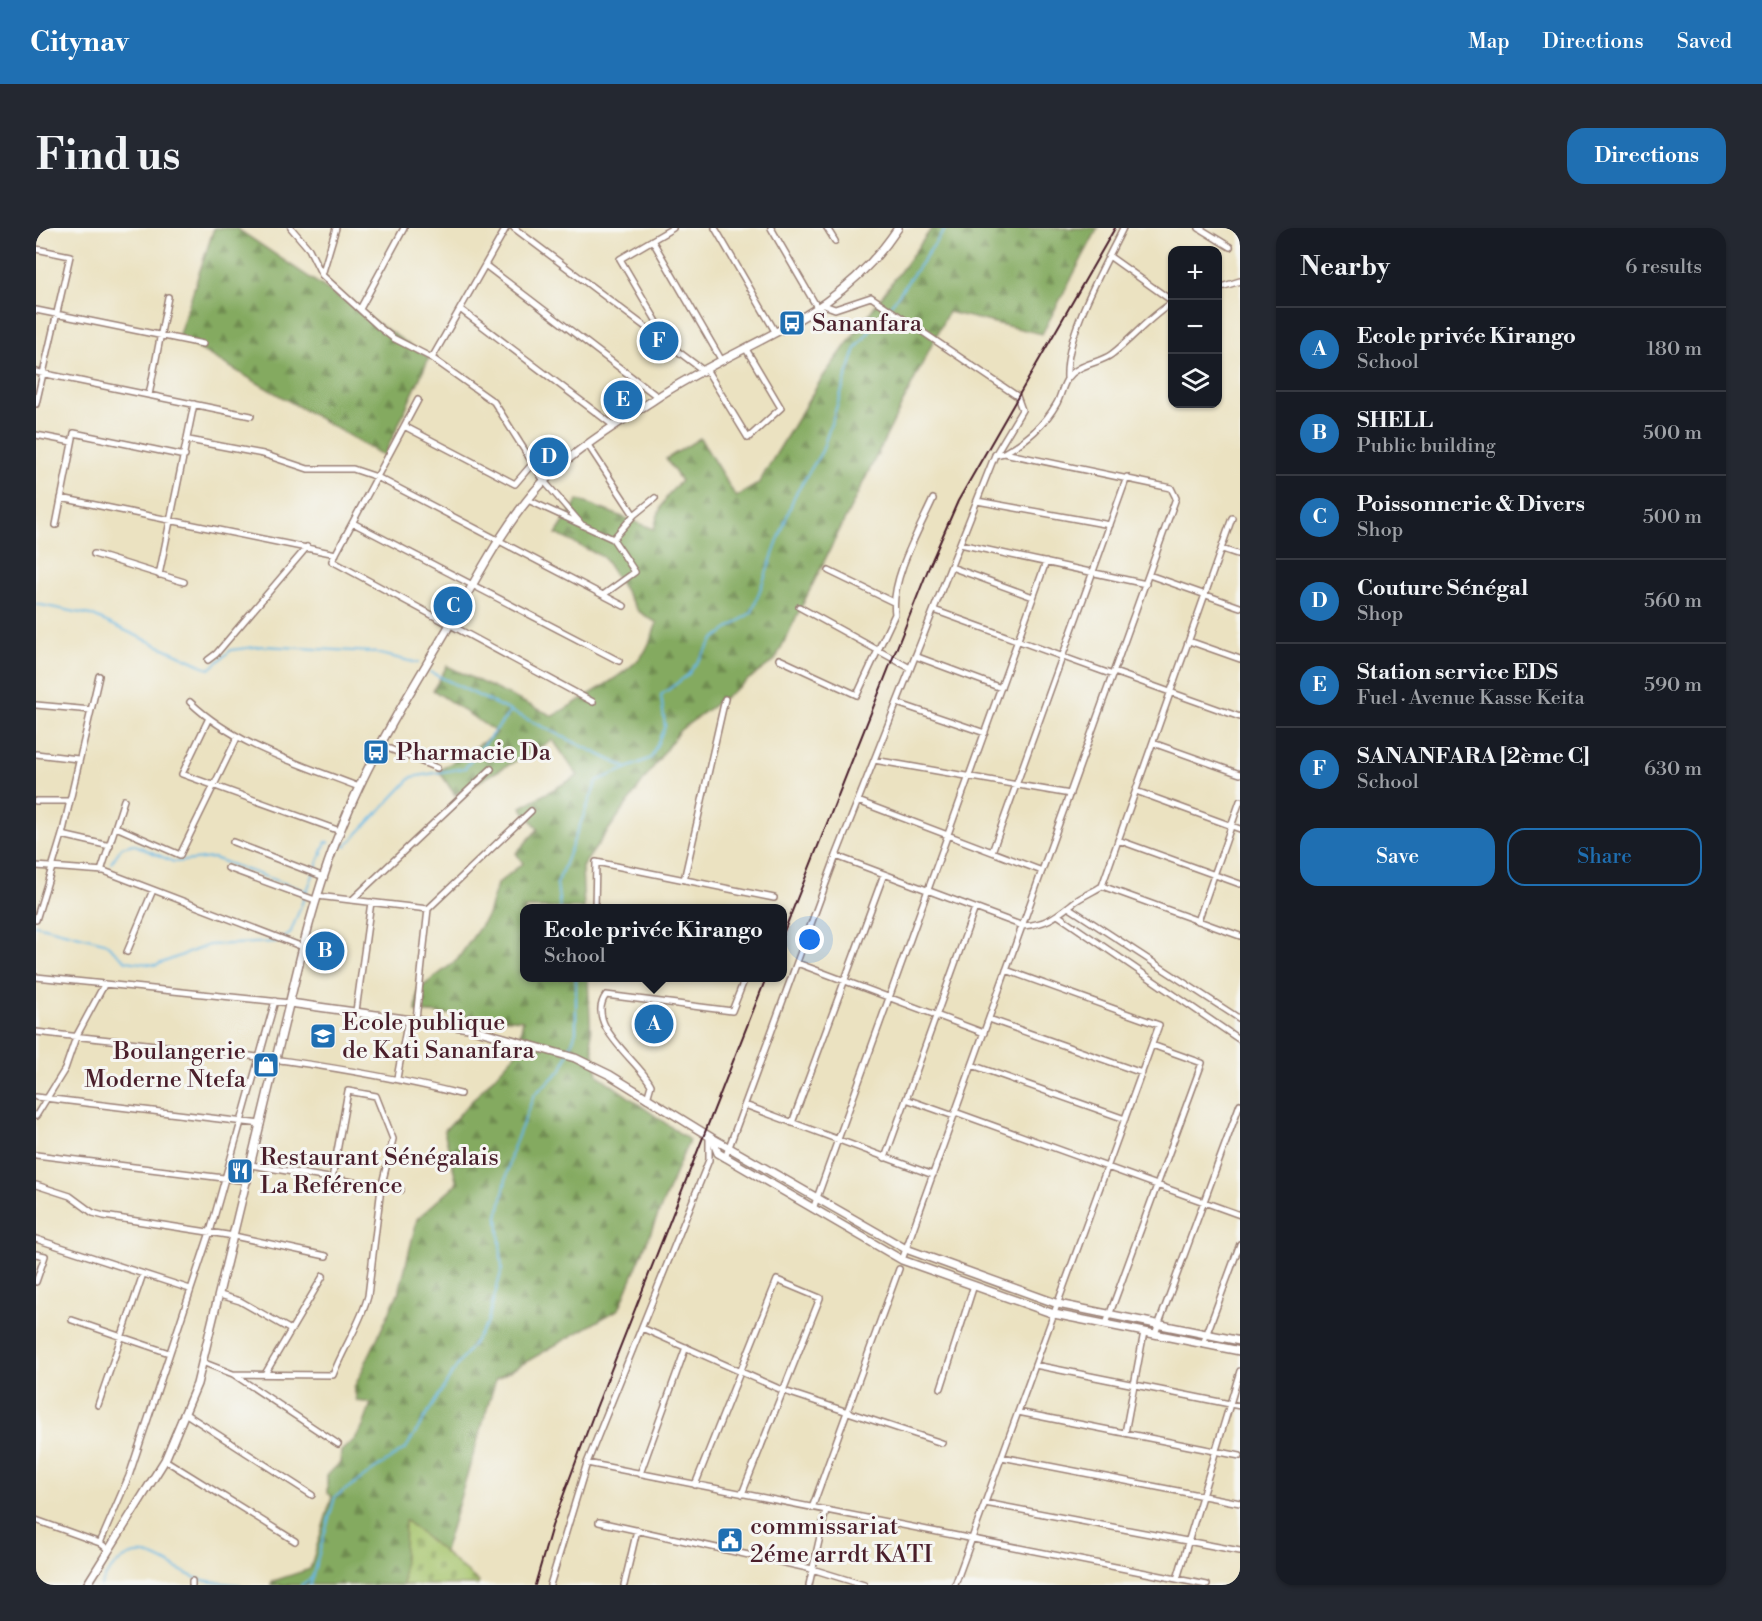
<!DOCTYPE html>
<html lang="en">
<head>
<meta charset="utf-8">
<style>
  body { margin:0; font-family:"Libre Bodoni",serif; background:#242831; color:#f1f3f6 }
  .controls { position:absolute; right:18px; top:18px; display:grid; overflow:hidden; border-radius:12px; box-shadow:0 2px 4px #0004 }
  .controls button { width:54px; height:54px; display:grid; place-items:center; padding:0; border:0; border-bottom:2px solid #363941; background:#171b24; color:#f1f3f6; font:30px sans-serif }
  .you { position:absolute; left:774px; top:712px; width:21px; height:21px; margin:-15px; border:4px solid #fff; border-radius:50%; background:#1a73e8; box-shadow:0 0 0 9px #1a73e833 }
  .badge { display:grid; place-items:center; width:39px; height:39px; border-radius:50%; background:#1f6fb2; color:#fff; font-size:20px; font-weight:700 }
  .pin { position:absolute; translate:-50% -50%; border:3px solid #fff; box-shadow:0 2px 6px #0006 }
  .popup { position:absolute; left:484px; top:676px; width:267px; height:78px; box-sizing:border-box; display:grid; place-content:center; border-radius:12px; background:#171b24; filter:drop-shadow(0 2px 4px #0005); font-size:20px; white-space:nowrap; color:#9ea1a6 }
  .popup b { font-size:22px; color:#f1f3f6 }
  .popup::after { content:''; position:absolute; left:50%; top:100%; margin-left:-12px; border:12px solid transparent; border-top-color:#171b24 }
  .list { margin:0; padding:0; list-style:none }
  h2 { display:flex; justify-content:space-between; align-items:center; height:78px; margin:0; padding:0 24px; font-size:26px }
  h2 small { font-size:20px; font-weight:400; color:#9ea1a6 }
  .list li { display:grid; grid-template-columns:39px 1fr auto; gap:18px; align-items:center; box-sizing:border-box; height:84px; padding:0 24px; border-top:2px solid #363941 }
  .list b { display:block; font-size:22px; white-space:nowrap }
  .list p { margin:0; font-size:20px; white-space:nowrap; color:#9ea1a6 }
  .list em { font-size:20px; font-style:normal; color:#9ea1a6 }
  .actions { display:flex; gap:12px; padding:18px 24px }
  .actions a { flex:1; padding:14px 0; border:2px solid #1f6fb2; border-radius:18px; text-align:center; font-size:21px; color:#1f6fb2 }
  .actions .main { background:#1f6fb2; color:#fff }
  .icon { flex:none; width:33px; height:33px; fill:none; stroke:currentColor; stroke-width:2; stroke-linecap:round; stroke-linejoin:round }
  .map { position:relative; flex:none; width:1204px; height:1357px; overflow:hidden; border-radius:18px }
  header { display:flex; align-items:center; gap:36px; box-sizing:border-box; height:84px; padding:0 30px; background:#1f6fb2; color:#fff }
  header strong { font-size:28px }
  nav { display:flex; gap:33px; margin-inline-start:auto; font-size:21px }
  .intro { display:flex; align-items:center; justify-content:space-between; box-sizing:border-box; height:144px; padding:0 36px }
  h1 { margin:0; font-size:42px }
  .button { padding:15px 27px; border-radius:18px; background:#1f6fb2; color:#fff; font-size:21px; font-weight:700 }
  main { display:flex; gap:36px; padding:0 36px }
  aside { flex:1; background:#171b24; border-radius:18px; box-shadow:0 2px 4px #0004 }
  .map>svg:first-child { display:block }
  .forest { fill:url(#forest-firs); stroke:#676446; stroke-width:1.5 }
  .cemetery { fill:url(#cemetery-stones); stroke:#78724c; stroke-width:1.5 }
  .lines { fill:none; stroke-linecap:round; stroke-linejoin:round }
  .stream { stroke:#67b7e2; stroke-width:2 }
  .street-casing { stroke:#9a8076; stroke-width:8 }
  .secondary-casing { stroke:#9a8076; stroke-width:10 }
  .street { stroke:#fff; stroke-width:5 }
  .secondary { stroke:#fff; stroke-width:7 }
  .rail { stroke:#4a1f2b; stroke-width:2 }
  .labels { text-anchor:middle; stroke-width:6; stroke-linejoin:round; paint-order:stroke }
  .poi-label { font-size:24px; fill:#4a1f2b; stroke:#f6f6f2; text-anchor:start }
</style>
</head>
<body>
<header>
<strong>Citynav</strong>
<nav><a>Map</a><a>Directions</a><a>Saved</a></nav>
</header>
<div class="intro"><h1>Find us</h1><a class="button">Directions</a></div>
<main>
<div class="map">
<svg width="1204" height="1357" viewBox="0 0 1204 1357">
  <defs>
    <pattern id="forest-firs" width="22" height="20" patternUnits="userSpaceOnUse" patternTransform="scale(1.5)"><rect width="22" height="20" fill="#84aa60"/><path d="M5 1l3.5 6h-7zM16 11l3.5 6h-7z" fill="#6e8a4f"/></pattern>
    <pattern id="cemetery-stones" width="16" height="16" patternUnits="userSpaceOnUse" patternTransform="scale(1.5)"><rect width="16" height="16" fill="#a6c46c"/><path d="M2 7V4a2 2 0 0 1 4 0v3zM10 15v-3a2 2 0 0 1 4 0v3z" fill="#90a85e"/></pattern>
  </defs>
  <rect width="100%" height="100%" fill="#f6f6f2"/>
  <filter id="ink" filterUnits="userSpaceOnUse"><feTurbulence type="fractalNoise" baseFrequency=".0167" numOctaves="2"/><feDisplacementMap in="SourceGraphic" scale="12" xChannelSelector="R" yChannelSelector="G"/><feConvolveMatrix kernelMatrix="1 2 1 2 8 2 1 2 1" color-interpolation-filters="sRGB"/></filter>
  <filter id="wash" filterUnits="userSpaceOnUse"><feTurbulence type="fractalNoise" baseFrequency=".008" numOctaves="4" result="noise"/><feDisplacementMap in="SourceGraphic" scale="24" xChannelSelector="R" yChannelSelector="G"/><feGaussianBlur stdDeviation="1.35" result="paint"/><feColorMatrix in="noise" values="0 0 0 0 0 0 0 0 0 0 0 0 0 0 0 0 0 1.4 0 .05"/><feComposite in="paint" operator="in"/></filter>
  <g filter="url(#wash)">
    <rect width="100%" height="100%" fill="#ebe2c1"/>
    <path class="forest" d="M178,0h22l193,130 -45,98 -206,-119z
      M896,0h166l-56,106 -94,-22 -173,348 -96,71 -97,136 2,41h-59v70h63l3,60 7,37 91,65 -70,169 -123,70 -62,206h-163l2,-4 37,-12 22,-72 -5,-4v-18l13,-12 1,-12 13,-11 9,-13 8,-24 -14,-2 -3,-13 46,-99 17,-70 40,-36 -13,-52 73,-79 6,-32 -107,-8 2,-22 39,-30 31,-45 9,-31 26,-21 -7,-10 22,-24 -17,-22 57,-31 -25,-36 -98,55 -16,-24 58,-38 -64,-43 14,-24 106,50c23,-14 76,-42 91,-63 6,-9 9,-21 13,-30l-19,-12 -35,-54 -47,-23 22,-34 76,29c5,-21 11,-33 27,-48l-15,-22 34,-21 36,59 22,-13 64,-106z"/>
    <path class="cemetery" d="M369,1292l74,62 -1,3h-75z"/>
    <g class="lines">
      <path class="stream" d="M0,376l55,11 119,54 21,-19 32,-4 109,6 46,11
        M394,444l197,96
        M306,617l4,1 66,-69 53,-9 46,-57
        M75,635l11,-16 11,-3 41,18 39,-4 93,33
        M524,680l-3,-24 40,-103 54,-23 14,-32 -4,-31 27,-20 26,-36 38,-27 42,-115 28,-46 34,-103 33,-40 57,-80
        M0,697l68,17 22,19 30,4 53,-20 67,-3 14,-8 36,-92h3
        M65,1357c4,-9 9,-16 17,-22 28,-25 53,7 81,16 13,4 29,4 42,6
        M265,1357l10,-7
        M274,1357l25,-88 71,-49 49,-79 32,-45 15,-55 -4,-52 14,-66 22,-56 28,-26 14,-37v-54"/>
    </g>
  </g>
  <g filter="url(#ink)">
    <g class="lines">
      <defs>
        <path id="street" d="M255,0l18,21 13,26 57,52 14,11 39,20 62,44 50,79 38,44
          M478,0l190,143
          M679,0l61,105
          M735,0l47,81
          M791,0l8,13
          M1163,0l31,19
          M616,12l70,121
          M0,21l34,7 -34,148
          M1073,28l63,45
          M449,37l173,132
          M286,47l14,-47
          M1182,60l22,-7
          M324,81l44,-81
          M424,81l154,117
          M0,82l167,34
          M634,116l-50,-85 53,-31
          M396,130l74,-130
          M670,141l42,69 33,-30 -35,-59
          M0,144l215,44
          M1031,150c-2,-44 36,-109 56,-150
          M113,167l19,-98
          M382,172l-86,161 261,141
          M368,198l111,58 18,-21
          M0,207l36,7
          M153,212l74,14 45,15h45l24,8 247,129
          M552,217l46,70
          M968,225c23,-13 40,-27 53,-50 4,-8 6,-19 11,-25 11,-15 31,-14 44,-24 21,-16 37,-37 60,-51
          M25,270l275,56
          M492,272l85,39 22,33 -32,23
          M941,273l133,24
          M317,295l266,138
          M20,297l18,-92 111,23
          M577,311l21,-24 21,-17
          M924,316l186,40
          M1186,321l18,6
          M58,326l90,28
          M915,339l82,30
          M793,343l64,31
          M123,347l35,-171
          M1113,347l91,32
          M763,379l111,61
          M898,382l179,65
          M1153,413l51,18
          M879,428l86,32
          M743,431l78,36 38,-81c-5,-34 24,-84 38,-115
          M172,432l8,-6 91,-107
          M1078,444l126,45
          M154,474c46,44 110,62 169,85
          M861,475l88,30
          M0,477l55,5
          M172,492l-26,54 158,57
          M1117,515l87,31
          M344,517l57,23
          M0,526l42,5
          M838,532l196,34
          M1100,563l104,38
          M0,573h34
          M822,573l184,70
          M80,599l64,28 57,-117
          M26,607l48,11
          M1082,612l122,44
          M197,614l91,35
          M956,624l135,-375
          M800,628l187,70c24,-2 32,-9 50,-23 9,-7 20,-11 29,-17l130,-368
          M0,638l68,5 199,76
          M192,640l87,32
          M65,643l23,-71
          M648,652l41,-181
          M1066,658l138,50
          M281,668l111,13
          M316,672l139,-131
          M1032,679l172,112
          M559,680l1,-46 178,36
          M1023,688l181,124
          M0,692l26,-85 37,-159
          M1162,693l42,-120
          M91,724l26,-62
          M761,735l187,70
          M0,749l254,26
          M320,783l15,-109
          M380,791l12,-110 103,-98
          M953,791l153,54
          M0,804c142,16 285,27 424,62
          M936,837l153,54
          M361,850l11,-59
          M0,869l225,27
          M611,871l4,-14c-12,-24 -67,-60 -45,-90l126,16 13,-33
          M870,871l48,17
          M709,877l188,70
          M919,884l285,103
          M0,888l29,-47 11,-32 28,-52
          M756,895l92,-249
          M0,927l212,26
          M689,930l111,-302 159,-401 27,-45 -5,-14 -146,-99 -36,12 -11,-4
          M849,930l90,-250
          M215,937l150,25
          M0,957l34,11 23,17 11,3 130,20 92,20
          M777,981l233,-647
          M0,1011l154,50
          M0,1026l9,2 -9,26
          M866,1032l274,-762 -5,-10 -167,-35 -9,2
          M184,1067l20,6 51,29
          M36,1092l97,33
          M1070,1096l96,-261 -50,-18
          M606,1100l142,63 158,52
          M1119,1106l85,-230
          M1167,1116l37,-100
          M166,1134l31,12 105,70
          M999,1137l205,41
          M197,1146l100,1c10,-27 28,-52 35,-79l13,-108 12,-49 -17,-43 -28,-5 -16,88
          M229,1146l58,-98
          M905,1160l33,-103
          M62,1177l45,-131
          M982,1184l222,44
          M150,1186l126,81
          M1089,1205l19,-101
          M966,1229l238,46
          M129,1232l130,81
          M551,1235l620,122
          M604,1246l46,-127
          M659,1257l82,-205 43,18 -78,196
          M949,1275l255,48
          M776,1280l87,-239
          M0,1292l64,23 9,7
          M563,1294l213,47 52,16
          M64,1315l29,-67 81,-244 65,-231
          M1141,1351l63,-208
          M156,1357v-4
          M514,1357l37,-122 122,-303v-24
          M588,1357l13,-55
          M773,1357l17,-75
          M919,1357l204,-560 -153,-55"/>
        <path id="secondary" d="M254,775l179,25 106,30 35,17 102,63 194,111 152,55 182,37
          M676,910l6,15 184,107 152,54 186,37
          M51,1357l78,-125 32,-76 106,-437c14,-55 32,-109 56,-160 27,-57 61,-111 93,-166 27,-47 53,-98 90,-138 32,-33 75,-59 113,-84 88,-59 181,-77 243,-171"/>
      </defs>
      <use href="#street" class="street-casing"/>
      <use href="#secondary" class="secondary-casing"/>
      <use href="#street" class="street"/>
      <use href="#secondary" class="secondary"/>
      <path class="rail" d="M747,706l146,-367 29,-66 157,-273
        M499,1357l17,-59 42,-113 172,-435"/>
    </g>
  </g>
  <defs>
    <symbol id="bus-square" viewBox="-11 -11 22 22"><rect x="-9" y="-9" width="18" height="18" rx="4" fill="#1f6fb2" stroke="#f6f6f2"/><path d="M-5-6H5V4H4V6H2V4H-2V6H-4V4H-5ZM-3.5-4V0h7V-4ZM-3.5 1.2v1.5H-2V1.2ZM2 1.2v1.5H3.5V1.2Z" fill="#fff"/></symbol>
    <symbol id="school-square" viewBox="-11 -11 22 22"><rect x="-9" y="-9" width="18" height="18" rx="4" fill="#1f6fb2" stroke="#f6f6f2"/><path d="M0-5L7-2L0 1L-7-2ZM-4 1L0 2.5L4 1V4Q0 6-4 4Z" fill="#fff"/></symbol>
    <symbol id="shop-square" viewBox="-11 -11 22 22"><rect x="-9" y="-9" width="18" height="18" rx="4" fill="#1f6fb2" stroke="#f6f6f2"/><path d="M-5-2.5h2.3a2.7 3.5 0 0 1 5.4 0H5L5.5 6h-11ZM-1.5-2.5h3a1.5 2.3 0 0 0-3 0Z" fill="#fff"/></symbol>
    <symbol id="restaurant-square" viewBox="-11 -11 22 22"><rect x="-9" y="-9" width="18" height="18" rx="4" fill="#1f6fb2" stroke="#f6f6f2"/><path d="M-5-6h1v4h1v-4h1v4h1v-4h1v5L-1.5 .5V6h-2V.5L-5-1ZM5-6V6H3V1.5H1.5Q1.5-4 5-6Z" fill="#fff"/></symbol>
    <symbol id="civic-square" viewBox="-11 -11 22 22"><rect x="-9" y="-9" width="18" height="18" rx="4" fill="#1f6fb2" stroke="#f6f6f2"/><path d="M-.6-6.5H3V-4.5H.6V-3L4-1V1h2V6H-6V1h2V-1L-.6-3ZM-1.2 2.5V6h2.4V2.5Z" fill="#fff"/></symbol>
  </defs>
  <g fill-rule="evenodd">
    <use href="#bus-square" x="741" y="80" width="30" height="30"/>
    <use href="#bus-square" x="325" y="509" width="30" height="30"/>
    <use href="#school-square" x="272" y="793" width="30" height="30"/>
    <use href="#shop-square" x="215" y="822" width="30" height="30"/>
    <use href="#restaurant-square" x="189" y="928" width="30" height="30"/>
    <use href="#civic-square" x="679" y="1297" width="30" height="30"/>
  </g>
  <g class="labels">
    <g class="poi-label">
      <text x="776" y="103">Sananfara</text>
      <text x="360" y="532">Pharmacie Da</text>
      <text x="306" y="802">Ecole publique<tspan x="306" dy="28">de Kati Sananfara</tspan></text>
      <text x="210" y="831" text-anchor="end">Boulangerie<tspan x="210" dy="28">Moderne Ntefa</tspan></text>
      <text x="224" y="937">Restaurant Sénégalais<tspan x="224" dy="28">La Reférence</tspan></text>
      <text x="714" y="1306">commissariat<tspan x="714" dy="28">2éme arrdt KATI</tspan></text>
    </g>
  </g>
</svg>
<div class="controls">
<button>+</button>
<button>−</button>
<button><svg class="icon" aria-label="layers" viewBox="0 0 24 24"><path d="M12 4l9 5-9 5-9-5zM3 14l9 5 9-5"/></svg></button>
</div>
<div class="you"></div>
<div class="pin badge" style="left:618px;top:796px">A</div>
<div class="popup"><b>Ecole privée Kirango</b>School</div>
<div class="pin badge" style="left:289px;top:723px">B</div>
<div class="pin badge" style="left:417px;top:378px">C</div>
<div class="pin badge" style="left:513px;top:229px">D</div>
<div class="pin badge" style="left:587px;top:172px">E</div>
<div class="pin badge" style="left:623px;top:113px">F</div>
</div>
<aside>
<h2>Nearby<small>6 results</small></h2>
<ul class="list">
<li><span class="badge">A</span><div><b>Ecole privée Kirango</b><p>School</p></div><em>180 m</em></li>
<li><span class="badge">B</span><div><b>SHELL</b><p>Public building</p></div><em>500 m</em></li>
<li><span class="badge">C</span><div><b>Poissonnerie &amp; Divers</b><p>Shop</p></div><em>500 m</em></li>
<li><span class="badge">D</span><div><b>Couture Sénégal</b><p>Shop</p></div><em>560 m</em></li>
<li><span class="badge">E</span><div><b>Station service EDS</b><p>Fuel · Avenue Kasse Keita</p></div><em>590 m</em></li>
<li><span class="badge">F</span><div><b>SANANFARA [2ème C]</b><p>School</p></div><em>630 m</em></li>
</ul>
<div class="actions"><a class="main">Save</a><a>Share</a></div>
</aside>
</main>
</body>
</html>
